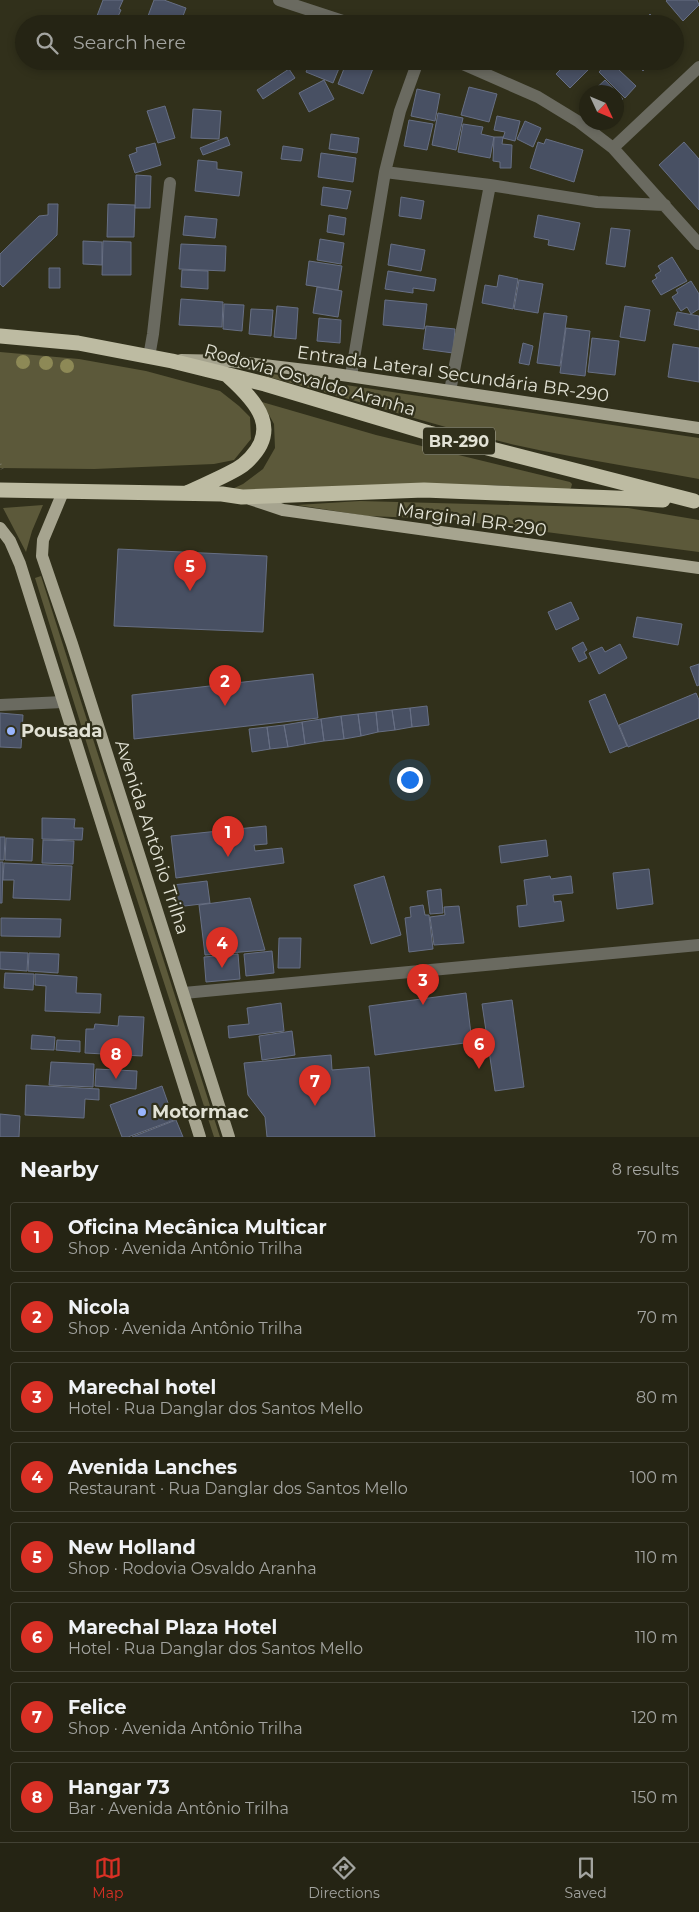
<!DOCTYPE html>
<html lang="en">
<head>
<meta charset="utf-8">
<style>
  body { margin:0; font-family:Montserrat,sans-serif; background:#313022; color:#f1f3f6 }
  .compass { position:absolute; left:579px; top:85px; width:45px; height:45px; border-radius:50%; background:#252414; box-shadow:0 2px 8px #0003; rotate:134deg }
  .you { position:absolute; left:409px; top:779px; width:18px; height:18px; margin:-12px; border:4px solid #fff; border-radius:50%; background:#1a73e8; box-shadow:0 0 0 8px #1a73e833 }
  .badge { display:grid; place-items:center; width:32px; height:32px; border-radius:50%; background:#d93025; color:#fff; font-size:16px; font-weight:700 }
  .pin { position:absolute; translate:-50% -41px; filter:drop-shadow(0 1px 2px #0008) }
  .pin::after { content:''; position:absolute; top:26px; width:18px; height:15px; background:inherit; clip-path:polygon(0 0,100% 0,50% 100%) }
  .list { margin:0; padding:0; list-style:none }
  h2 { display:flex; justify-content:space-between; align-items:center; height:65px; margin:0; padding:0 20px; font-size:21px }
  h2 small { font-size:16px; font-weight:400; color:#a3a4a0 }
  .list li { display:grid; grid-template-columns:32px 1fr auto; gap:15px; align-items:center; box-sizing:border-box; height:70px; margin:0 10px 10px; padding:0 10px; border:1px solid #424134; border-radius:5px }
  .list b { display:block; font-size:19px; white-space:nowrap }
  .list p { margin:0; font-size:16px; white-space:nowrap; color:#a3a4a0 }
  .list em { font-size:16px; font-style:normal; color:#a3a4a0 }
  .icon { flex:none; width:28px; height:28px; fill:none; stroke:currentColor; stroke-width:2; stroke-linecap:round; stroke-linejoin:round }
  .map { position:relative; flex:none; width:699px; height:1137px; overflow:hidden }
  .search { position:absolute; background:#252414; box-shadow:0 2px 8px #0003; left:15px; right:15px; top:15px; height:55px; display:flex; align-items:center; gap:12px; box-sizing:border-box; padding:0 18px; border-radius:28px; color:#a3a4a0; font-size:19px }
  .sheet { height:705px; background:#252414 }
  nav { display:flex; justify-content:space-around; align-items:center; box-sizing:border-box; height:70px; border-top:1px solid #424134; background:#252414; font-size:14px; color:#a3a4a0 }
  nav a { display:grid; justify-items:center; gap:2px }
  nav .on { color:#d93025 }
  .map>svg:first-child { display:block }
  .green { fill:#5c593a }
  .building { fill:#485063; stroke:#676f84 }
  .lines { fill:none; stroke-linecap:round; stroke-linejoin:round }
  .path { stroke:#7b7b69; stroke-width:3; stroke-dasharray:1 4; stroke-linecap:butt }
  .minor { stroke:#6a6a60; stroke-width:12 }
  .major { stroke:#a6a48f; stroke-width:12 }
  .highway { stroke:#bdbba2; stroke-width:15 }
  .tree { fill:#8d8956 }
  .poi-dot { fill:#99b5fd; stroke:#31301b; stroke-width:2 }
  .labels { text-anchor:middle; stroke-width:4.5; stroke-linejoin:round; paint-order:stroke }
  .shield { fill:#31301b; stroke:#adad9d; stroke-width:1 }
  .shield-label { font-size:16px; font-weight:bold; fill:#e2e2d5 }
  .street-label { font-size:18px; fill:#e2e2d5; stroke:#31301b }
  .poi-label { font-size:18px; font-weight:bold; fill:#e2e2d5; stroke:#31301b; text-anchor:start }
</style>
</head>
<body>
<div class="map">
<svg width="699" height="1137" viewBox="0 0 699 1137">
  <rect width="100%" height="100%" fill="#31301b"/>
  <path class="green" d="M0,352l79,7 67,12 74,20 19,15 11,11 1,22 -17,21 -20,4 -120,5 -94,-1z
    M266,373l433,65v41c-59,-11 -120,-20 -179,-33 -82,-19 -163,-46 -244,-67l-11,-3z
    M262,402l114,33 194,47 2,2 -1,4 -3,2 -73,-5 -265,5 13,-6 20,-15 12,-21 -1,-24z
    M360,501l268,7 71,12v32l-253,-33 -79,-3 -70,-11z
    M43,505l-11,26 -6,21 -23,-44z
    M41,576l179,561h-6l-118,-364 -61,-195z"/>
  <path class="building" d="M103,0h20l-4,9 2,1 -6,13 -18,-7z
    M154,0h10l22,8 -6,16h-35z
    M667,0h30l2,5 -16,16 -17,-20z
    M650,14l10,10h-20z
    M276,61h19l-4,6 -3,-3 -4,5 -9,-7z
    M311,61h31l-9,22 -27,-11z
    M347,61h15l12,5 -11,28 -25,-10z
    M569,61h28l-27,27 -14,-14z
    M609,61h19l-9,9 17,16 -11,12 -26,-26z
    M633,61h20l-10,10z
    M289,69l6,9 -32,21 -6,-9z
    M324,80l10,19 -25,13 -10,-19z
    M605,80l18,19 -7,6v-13h-24z
    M469,87l28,7 -8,28 -28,-7z
    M417,89l23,5 -5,27 -24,-5z
    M165,106l10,32 -17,5 -11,-32z
    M193,109l28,2 -2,28 -28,-1z
    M438,113l25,5 -7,32 -24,-5z
    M497,116l23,5 -5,20 -12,-3 2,-6 -11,-2z
    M409,120l24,4 -6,26 -23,-4z
    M525,121l16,7 -8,19 -16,-8z
    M463,124l20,3 -2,7 13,3 -4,21 -32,-6z
    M331,134l28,4 -2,15 -28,-4z
    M227,137l3,8 -27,10 -3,-7z
    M494,137h9l-1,7 10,1 -1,23h-11v-6l-7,-1z
    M546,139l37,11 -9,32 -44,-14 8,-26 6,2z
    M684,142l15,17v51l-40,-45z
    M155,143l6,22 -26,8 -6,-18 8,-3 -1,-4z
    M283,146l20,3 -2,12 -20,-2z
    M321,153l35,5 -3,24 -35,-5z
    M198,160l19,2v7l25,3 -3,24 -44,-5z
    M136,175l15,1 -1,32h-15z
    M323,187l28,4 -4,18 -26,-4z
    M401,197l23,4 -3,18 -22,-3z
    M48,204h10l-1,31 -54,52 -3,-3v-30l39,-38 9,-1z
    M108,204l27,1 -1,32h-27z
    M329,215l17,3 -2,17 -17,-3z
    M538,215l42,8 -6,27 -26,-5 1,-5 -15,-3z
    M185,216l32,3 -2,19 -32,-3z
    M611,228l19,2 -5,37 -19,-3z
    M320,239l24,4 -3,21 -24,-4z
    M83,241l19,1v23l-19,-1z
    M103,241l28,1v33h-29z
    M181,244l45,2 -1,25 -46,-2z
    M391,244l34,6 -4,21 -33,-6z
    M672,257l15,24 -26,14 -9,-14 5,-3 -2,-3 6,-4 -3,-5z
    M309,261l33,5 -4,24 -32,-5z
    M49,268h11v20h-11z
    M182,270l26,1v18l-27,-2z
    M388,271l48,8 -2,12 -21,-3v5l-28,-4z
    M499,275l19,4 -5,30 -31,-6 3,-18 12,2z
    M519,280l24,4 -5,29 -24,-4z
    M691,281l8,13v15l-8,5 -4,-7 -6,4 -9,-14 6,-4 -2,-3z
    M317,287l25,4 -4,26 -25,-4z
    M181,299l42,3 -1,25 -43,-2z
    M385,300l42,4 -3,25 -41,-4z
    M224,304l20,1 -2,26 -19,-2z
    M277,306l21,2 -2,31 -22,-2z
    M625,306l25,4 -5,31 -25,-4z
    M251,309l22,1 -2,26 -22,-2z
    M677,312l22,4v14l-25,-5z
    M544,313l23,3 -7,50 -23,-3z
    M319,318l22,2 -1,23 -23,-2z
    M426,326l29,3 -2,24 -30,-4z
    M566,328l24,3 -5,45 -25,-3z
    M592,338l27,3 -4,34 -27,-3z
    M523,343l10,3 -4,19 -10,-2z
    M673,344l26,4v34l-31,-5z
    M118,549l149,7 -4,76 -149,-6z
    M571,602l8,17 -23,11 -8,-18z
    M637,617l45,7 -4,21 -45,-8z
    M583,642l4,8 -3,2 3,6 -8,4 -7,-14z
    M620,644l7,14 -28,16 -10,-21 13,-6 3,5z
    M699,664v21l-2,1 -7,-19z
    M313,674l5,44 -184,21 -2,-44z
    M696,693l3,7v18l-71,29 -9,-22z
    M605,694l22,52 -17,7 -21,-52z
    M427,706l2,19 -17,2 -2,-19z
    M410,708l2,19 -17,3 -3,-20z
    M392,710l3,20 -17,2 -2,-20z
    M376,712l2,20 -17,4 -3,-22z
    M0,713l23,2 -2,33 -21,-1z
    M358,714l3,22 -17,3 -3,-23z
    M341,716l3,23 -20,2 -3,-22z
    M321,719l3,22 -19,3 -3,-22z
    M302,722l3,22 -17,3 -4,-22z
    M284,725l4,22 -18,2 -3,-22z
    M267,727l3,22 -18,3 -3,-23z
    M42,818l33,1 -1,9h9l-1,12 -40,-1z
    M266,826l1,18 -13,1 1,6 27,-3 2,15 -108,15 -5,-42z
    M0,837h5l-1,23h-4z
    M6,838l27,1 -1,22 -27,-1z
    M43,840l31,1 -1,23 -31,-1z
    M546,840l2,16 -47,7 -2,-17z
    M0,862h3l-1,41h-2z
    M4,863l68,3 -2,34 -57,-2 1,-18h-11z
    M649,869l4,35 -36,5 -4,-36z
    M384,876l17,59 -30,9 -17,-59z
    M550,876l1,3 20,-3 2,17 -20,2 1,7 7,-1 3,20 -45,6 -2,-21 10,-1 -3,-25z
    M207,881l3,22 -34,4 -3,-22z
    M441,889l2,24 -13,1 -3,-23z
    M250,898l15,52 -60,5 -6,-50z
    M423,905l2,10h4l4,34 -24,3 -4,-34 6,-1 -1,-10z
    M459,906l5,37 -30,2 -4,-28 15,-2 -1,-8z
    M1,918l60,1 -1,18 -59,-1z
    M279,938h22l-1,30h-22z
    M272,951l2,22 -28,3 -2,-22z
    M0,952l28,1 -1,18 -27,-2z
    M29,953l30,1 -1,19 -30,-2z
    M238,954l2,25 -34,3 -2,-25z
    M5,973l29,1 -1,16 -29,-2z
    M35,974l42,3 -1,16 25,1 -1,19 -55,-2 1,-25 -11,-1z
    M466,993l6,49 -97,13 -6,-49z
    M512,1000l12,87 -29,4 -13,-87z
    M281,1003l3,28 -55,7 -1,-12 21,-2 -2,-16z
    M119,1016l25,1 -2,39 -57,-3 1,-24h8l1,-5 23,2z
    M292,1031l3,24 -33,5 -3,-24z
    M32,1035l23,2 -1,13 -23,-1z
    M57,1040l23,1v11l-24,-2z
    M331,1055l1,15 37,-3 6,70h-108l-2,-20 -17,-22 -4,-32z
    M51,1062l43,2 -1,23 -44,-2z
    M96,1069l41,2 -1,18 -41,-3z
    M26,1085l73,4v11l-14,-1 -1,19 -59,-3z
    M162,1086l12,34 -46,17h-6l-12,-32z
    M0,1114l20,2 -1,21h-19z
    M176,1120l7,17h-51z"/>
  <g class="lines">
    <path class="path" d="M0,464l2,5"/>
    <path class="minor" d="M279,0l73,24
      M456,61l82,36 41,25 34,26 86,96
      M613,148l86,-81
      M385,172l105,13 107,17 68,3
      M149,357l4,-23 17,-151
      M351,376l34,-204 15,-61 18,-50
      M450,391l40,-206
      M0,705l63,-3
      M184,993l515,-48"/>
    <path class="major" d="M181,360l49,1 92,11 377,56
      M63,492l-20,48 -1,16 30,88 157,493
      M250,499l33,11 416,58
      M0,528l10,13 10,23 180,573"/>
    <path class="highway" d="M0,336l78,7 94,18 93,23 164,49 265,68
      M0,490l222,4 20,3 182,-7 239,10
      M187,493c14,-7 44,-19 56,-28 41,-34 14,-63 -15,-89"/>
  </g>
  <g class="tree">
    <circle cx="23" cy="362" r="7"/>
    <circle cx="46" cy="363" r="7"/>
    <circle cx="67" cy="366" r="7"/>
  </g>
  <g class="poi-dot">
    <circle cx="11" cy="731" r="5"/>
    <circle cx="142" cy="1112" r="5"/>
  </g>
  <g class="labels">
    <rect class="shield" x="423" y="427.5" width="72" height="27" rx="4"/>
    <g class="shield-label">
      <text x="459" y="447">BR-290</text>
    </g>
    <g class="street-label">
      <text transform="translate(453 374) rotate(8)" y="6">Entrada Lateral Secundária BR-290</text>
      <text transform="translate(310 380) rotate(16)" y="6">Rodovia Osvaldo Aranha</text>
      <text transform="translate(472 520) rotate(8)" y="6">Marginal BR-290</text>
      <text transform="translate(152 837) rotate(72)" y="6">Avenida Antônio Trilha</text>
    </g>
    <g class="poi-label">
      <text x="21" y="737">Pousada</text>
      <text x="152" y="1118">Motormac</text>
    </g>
  </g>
</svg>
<svg class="compass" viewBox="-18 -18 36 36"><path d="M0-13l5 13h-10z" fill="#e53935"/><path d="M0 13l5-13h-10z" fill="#a3a4a0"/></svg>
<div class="you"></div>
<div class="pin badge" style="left:228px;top:857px">1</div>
<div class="pin badge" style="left:225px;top:706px">2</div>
<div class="pin badge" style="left:423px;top:1005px">3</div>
<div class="pin badge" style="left:222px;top:968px">4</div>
<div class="pin badge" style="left:190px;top:591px">5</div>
<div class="pin badge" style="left:479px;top:1069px">6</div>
<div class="pin badge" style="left:315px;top:1106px">7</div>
<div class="pin badge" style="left:116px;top:1079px">8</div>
<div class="search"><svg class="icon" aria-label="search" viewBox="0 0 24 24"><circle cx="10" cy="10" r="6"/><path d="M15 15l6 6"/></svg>Search here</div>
</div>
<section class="sheet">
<h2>Nearby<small>8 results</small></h2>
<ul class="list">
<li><span class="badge">1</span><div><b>Oficina Mecânica Multicar</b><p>Shop · Avenida Antônio Trilha</p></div><em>70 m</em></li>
<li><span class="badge">2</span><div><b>Nicola</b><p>Shop · Avenida Antônio Trilha</p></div><em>70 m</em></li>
<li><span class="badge">3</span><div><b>Marechal hotel</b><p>Hotel · Rua Danglar dos Santos Mello</p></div><em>80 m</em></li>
<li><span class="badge">4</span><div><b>Avenida Lanches</b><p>Restaurant · Rua Danglar dos Santos Mello</p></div><em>100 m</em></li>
<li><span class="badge">5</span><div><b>New Holland</b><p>Shop · Rodovia Osvaldo Aranha</p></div><em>110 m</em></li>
<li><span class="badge">6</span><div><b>Marechal Plaza Hotel</b><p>Hotel · Rua Danglar dos Santos Mello</p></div><em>110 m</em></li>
<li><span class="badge">7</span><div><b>Felice</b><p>Shop · Avenida Antônio Trilha</p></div><em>120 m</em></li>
<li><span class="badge">8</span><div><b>Hangar 73</b><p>Bar · Avenida Antônio Trilha</p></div><em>150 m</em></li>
</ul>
</section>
<nav>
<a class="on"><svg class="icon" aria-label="map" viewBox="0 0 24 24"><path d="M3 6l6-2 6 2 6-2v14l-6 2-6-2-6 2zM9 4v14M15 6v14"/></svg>Map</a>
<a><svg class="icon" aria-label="directions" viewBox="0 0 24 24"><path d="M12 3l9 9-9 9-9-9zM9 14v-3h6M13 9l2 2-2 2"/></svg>Directions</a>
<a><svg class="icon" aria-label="saved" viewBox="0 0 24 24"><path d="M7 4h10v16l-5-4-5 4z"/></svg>Saved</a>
</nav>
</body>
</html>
